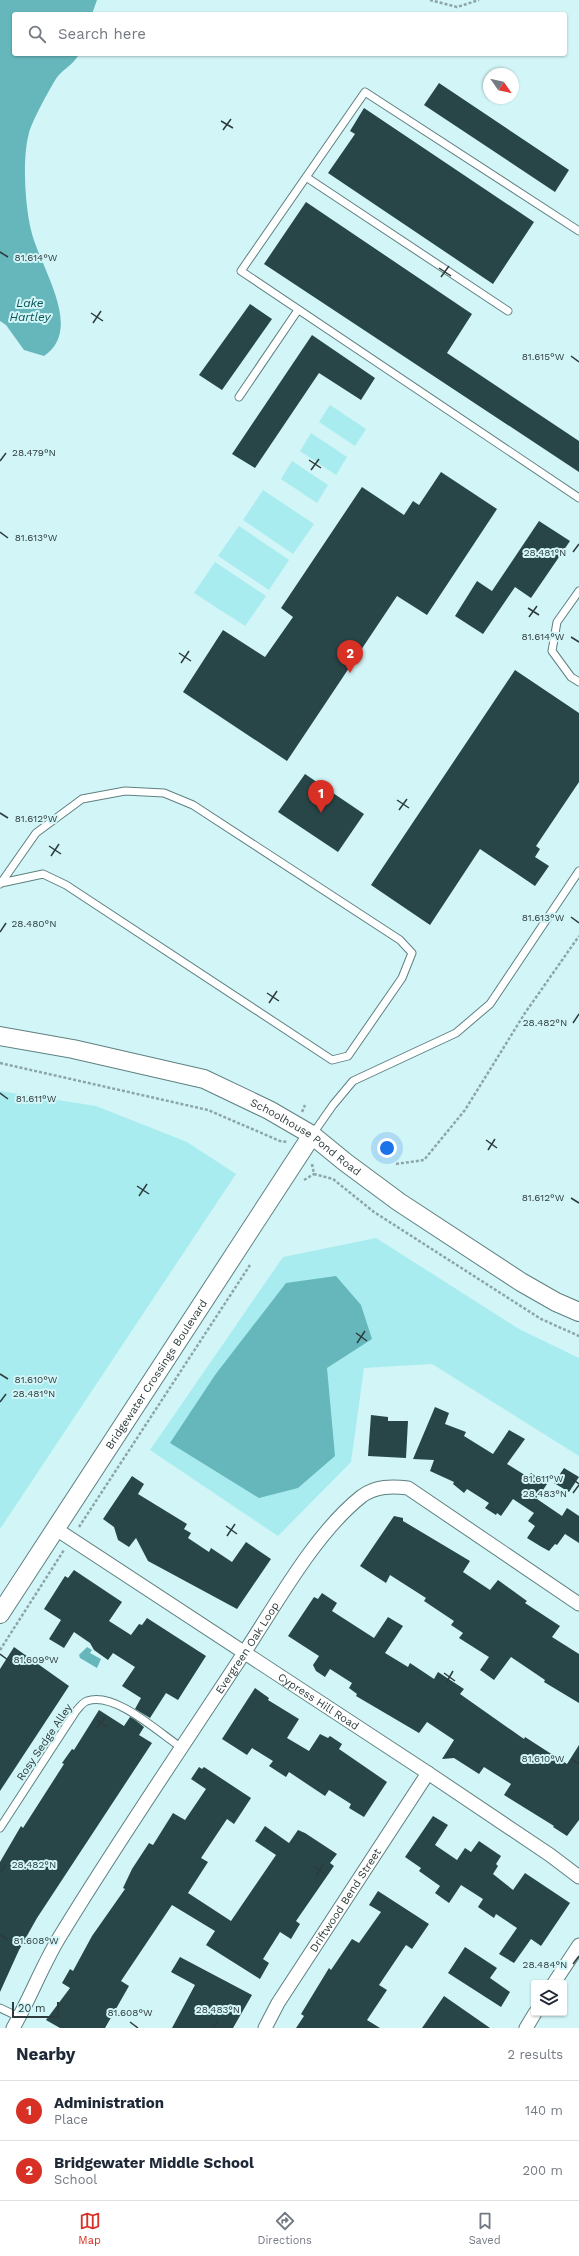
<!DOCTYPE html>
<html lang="en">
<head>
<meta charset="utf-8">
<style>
  body { margin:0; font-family:"Work Sans",sans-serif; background:#f6f6f7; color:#1f2937 }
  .controls { position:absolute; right:12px; bottom:12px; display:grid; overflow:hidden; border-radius:4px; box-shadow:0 1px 3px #0004 }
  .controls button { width:36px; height:36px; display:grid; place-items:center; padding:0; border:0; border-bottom:1px solid #e0e1e3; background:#fff; color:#1f2937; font:20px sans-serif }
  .compass { position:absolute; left:483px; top:68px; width:36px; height:36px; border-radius:50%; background:#fff; box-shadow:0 1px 3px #0004; rotate:124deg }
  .scale { position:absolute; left:12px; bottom:10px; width:47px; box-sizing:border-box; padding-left:4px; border:2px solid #2d3b3c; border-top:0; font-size:11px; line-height:14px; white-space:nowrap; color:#2d3b3c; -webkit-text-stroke:3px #d2f5f7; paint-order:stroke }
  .you { position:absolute; left:387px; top:1148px; width:14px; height:14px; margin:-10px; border:3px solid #fff; border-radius:50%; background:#1a73e8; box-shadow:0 0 0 6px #1a73e833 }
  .badge { display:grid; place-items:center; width:26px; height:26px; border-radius:50%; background:#d93025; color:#fff; font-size:13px; font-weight:700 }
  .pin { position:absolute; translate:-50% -33px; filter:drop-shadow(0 1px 2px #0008) }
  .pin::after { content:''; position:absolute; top:21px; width:14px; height:12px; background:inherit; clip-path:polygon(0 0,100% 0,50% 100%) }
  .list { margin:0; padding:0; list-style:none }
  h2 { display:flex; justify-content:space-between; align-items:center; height:52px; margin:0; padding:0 16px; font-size:17px }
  h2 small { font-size:13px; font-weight:400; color:#747a83 }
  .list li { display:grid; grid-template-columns:26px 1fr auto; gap:12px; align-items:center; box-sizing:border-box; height:60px; padding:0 16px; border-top:1px solid #e0e1e3 }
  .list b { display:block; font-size:15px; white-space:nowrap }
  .list p { margin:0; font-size:13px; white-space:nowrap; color:#747a83 }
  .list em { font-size:13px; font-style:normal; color:#747a83 }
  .icon { flex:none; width:22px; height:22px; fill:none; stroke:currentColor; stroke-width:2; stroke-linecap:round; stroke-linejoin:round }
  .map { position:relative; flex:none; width:579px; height:2028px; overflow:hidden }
  .search { position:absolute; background:#fff; box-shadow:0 1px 3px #0004; left:12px; right:12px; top:12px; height:44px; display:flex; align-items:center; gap:10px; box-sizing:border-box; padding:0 14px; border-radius:4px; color:#747a83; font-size:15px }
  .sheet { height:172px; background:#fff }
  nav { display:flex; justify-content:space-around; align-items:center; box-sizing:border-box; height:56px; border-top:1px solid #e0e1e3; background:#fff; font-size:11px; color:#747a83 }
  nav a { display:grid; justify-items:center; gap:2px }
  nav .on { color:#d93025 }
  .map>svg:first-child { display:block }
  .green { fill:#a8ecef }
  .water { fill:#66b7bc }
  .building { fill:#284648 }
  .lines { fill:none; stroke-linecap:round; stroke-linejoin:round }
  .lane-casing { stroke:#5f8081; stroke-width:9 }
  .street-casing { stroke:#5f8081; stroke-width:15 }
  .secondary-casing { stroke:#5f8081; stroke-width:20 }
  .path { stroke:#8ca6a8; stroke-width:2.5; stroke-dasharray:3 2; stroke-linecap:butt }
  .lane { stroke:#fff; stroke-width:7 }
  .street { stroke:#fff; stroke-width:13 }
  .secondary { stroke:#fff; stroke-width:18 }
  .ticks { fill:none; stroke:#2d3b3c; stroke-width:1.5 }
  .labels { text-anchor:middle; stroke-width:4; stroke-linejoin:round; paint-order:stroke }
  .street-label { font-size:11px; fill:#2d3b3c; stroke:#d2f5f7 }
  .water-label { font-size:12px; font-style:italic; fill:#0a5457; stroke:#d2f5f7 }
  .ticks-label { font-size:10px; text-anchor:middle; fill:#2d3b3c; stroke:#d2f5f7; stroke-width:4; stroke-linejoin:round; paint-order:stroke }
</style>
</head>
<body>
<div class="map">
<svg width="579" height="2028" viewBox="0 0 579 2028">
  <rect width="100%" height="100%" fill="#d2f5f7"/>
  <path class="green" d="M330,405l36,24 -11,17 -36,-24z
    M311,433l36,24 -11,18 -36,-24z
    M292,461l36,24 -11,18 -36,-24z
    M263,490l51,34 -21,30 -50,-34z
    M239,526l50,34 -20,30 -51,-34z
    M215,562l51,34 -21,30 -51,-33z
    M0,1091l96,15 91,36 49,32 -236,355z
    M376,1238l143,91 60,29v98l-147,-92 -68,4 -13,94 -73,74 -128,-86 133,-193z"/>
  <path class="water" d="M0,0h97l-5,14h-78v40h65c-5,10 -14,14 -21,22 -6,8 -27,47 -29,57 -7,25 -4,72 2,97 8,36 54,99 13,126l-20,-6 -18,-25 -6,-4z
    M336,1276l25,29 11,34 -45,29 8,88 -37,32 -39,10 -89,-55 45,-68 71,-92z
    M87,1647l5,3 -2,3 11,6 -4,9 -17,-10 -1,-3z"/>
  <path class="building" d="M439,83l130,87 -14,22 -131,-87z
    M364,108l170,114 -41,62 -165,-111 27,-39 -5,-3z
    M306,202l166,112 -25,39 132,88v31l-315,-208z
    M250,304l22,15 -50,71 -23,-15z
    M312,335l63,43 -14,22 -42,-27 -64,95 -23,-14z
    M441,472l56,37 -70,106 -30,-19 -110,165 -104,-69 40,-62 42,27 28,-40 -12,-9 81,-121 42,28 9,-14 6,4z
    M539,521l31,20 -39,57 -16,-11 -32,47 -28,-18 22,-35 15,10z
    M515,670l64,43v69l-43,64 4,3 -5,8 14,9 -14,20 -55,-37 -50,76 -59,-40z
    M305,774l59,40 -26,38 -60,-40z
    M435,1407l14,6 -4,11 21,8 -2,4 29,18 16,-24 16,9 -18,25 21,13 3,-4 16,11 -10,15 25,17 5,-8 12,8v27l-14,-9 -8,11 -2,-1 -6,7 -9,-5 -13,-8 8,-12 -7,-5 6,-8 -21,-14 -12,17 -4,-3 -1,2 -11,-7 4,-5 -22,-14 -3,4 -11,-9 1,-2 -24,-11 4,-11 -21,-1z
    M371,1415l17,2v4h20l-2,37 -38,-2z
    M564,1468l15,9 -10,15 -15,-9z
    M132,1476l12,8 -6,10 49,30 -3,5 7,4 -3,5 21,14 2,-4 21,14 14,-20 25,17 -34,50 -89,-48 -12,-23 -7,9 -11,-7 -4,-13 -11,-8z
    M394,1516l9,2v3l67,40 -7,11 27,18 8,-10 29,21 -2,2 35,23 -8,11 27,17v49l-35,-21 1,-2 -34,-23 -17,23 -14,-10 9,-13 -30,-19 4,-5 -12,-8 3,-4 -30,-20 2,-3 -36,-23 -4,8 -26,-17z
    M74,1570l48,32 -13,19 22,14 8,-11 3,1 5,-7 59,38 -28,44 -12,-7 -16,25 -15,-9 6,-11 -19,-12 13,-19 -22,-14 -5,7 -14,-10 -4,-7 -16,-11 -10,16 -15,-9 12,-19 -17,-11 21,-33 3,2z
    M322,1593l15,10 -5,8 42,27 14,-21 15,9 -18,27 23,14 2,-4 24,16 4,-7 26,17 -4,5 64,45 1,-2 42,27 12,-19v75l-12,16 -14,-9 1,-1 -50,-31 7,-11 -27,-17 -5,7 -25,-16 -12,1 12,-19 -27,-18 -8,11 -63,-37 1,-2 -8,-6 3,-5 -22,-14 -5,8 -9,-6 -3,-6 6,-9 -31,-20 26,-39 4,2z
    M14,1647l55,39 -69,105v-122z
    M255,1688l14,10 -1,2 31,19 -12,19 22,13 11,-17 8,4 2,-2 12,8 -3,5 48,33 -23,35 -15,-9 2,-4 -22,-14 -4,6 -36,-24 -3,5 -17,-11 4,-5 -21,-13 -5,7 -25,-16z
    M99,1710l25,16 6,-9 4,2 10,8 -5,8 13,8 -115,175 -18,32 -19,42v-130l21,-36 2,2 41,-64 -2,-1 10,-14 2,1z
    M199,1767l3,2 2,-2 47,31 -17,26 -7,-5 -26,39 7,4 -20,31 43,28 45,-66 -21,-14 10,-15 24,17 9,-13 7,3 32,21 -7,9 4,3 -38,55 4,3 -9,15 -11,-7 -17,27 6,4 -9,16 -54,-34 9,-14 -43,-26 -51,76 8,5 -24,42h-45l-14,-8 24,-32 -8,-5 8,-14 3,2 19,-35 33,-47 -2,-1 9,-19 17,-26 4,2 20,-32 12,7 21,-31 -15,-10z
    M433,1816l15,9 -13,20 22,15 8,-12 6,4 8,-11 22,15 -5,8 2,2 -5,8 20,16 12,-17 45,30 -29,43 -10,-7 -17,24 -15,-9 18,-26 -21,-14 -2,4 -16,-11 5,-8 -22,-14 -12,18 -14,-10 5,-7 -21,-15 2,-3 -16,-11z
    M378,1891l51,33 -17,25 -6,-4 -27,40 8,5 -20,30 13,8h-84l8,-12 -3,-2 28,-46 2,2 21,-31 7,4 22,-31 -12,-7z
    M465,1947l32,21 -7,10 20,14 -9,15 -53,-34z
    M180,1957l72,38 -19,33h-61l23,-43 -24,-13z
    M444,1996l46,32h-68z"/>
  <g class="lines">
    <defs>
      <path id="lane" d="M306,177l202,134
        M579,231l-214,-139 -124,179 338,227
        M239,397l59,-87
        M579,591l-22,31 -5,29 19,26 8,5
        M0,884l1,-1 35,-50 46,-34 43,-8 39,2 29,12 207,135 12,13 -10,25 -54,78 -16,4 -266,-175 -23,-11 -42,9
        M312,1135l21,-30 20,-24 103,-48 34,-29 89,-133
        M0,1828l76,-117c3,-3 7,-9 11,-10 28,-10 72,32 95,47
        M0,2008l19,9"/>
      <g id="street">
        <path id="s1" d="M56,1529l372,244 122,82 29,22"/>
        <path d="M554,1983l25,-38"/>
        <path id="s2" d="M13,2028c18,-31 30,-65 49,-95 58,-95 121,-187 182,-280 33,-50 71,-120 118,-157 14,-10 30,-10 46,-8l171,116"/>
        <path id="s3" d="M265,2028l13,-25 150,-230"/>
        <path d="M526,2028l9,-15"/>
      </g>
      <g id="secondary">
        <path id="s4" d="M0,1036l73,13 131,30 65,31 43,25 33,27 54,40 122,80 35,20 23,10"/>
        <path id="s5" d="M0,1614l312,-479"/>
      </g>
    </defs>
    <use href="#lane" class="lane-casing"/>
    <use href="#street" class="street-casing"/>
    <use href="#secondary" class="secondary-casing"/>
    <path class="path" d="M430,0l27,7 22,-7
      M0,1063l208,47 72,31 8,1
      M302,1112l3,-7
      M312,1164l2,10 19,5 41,33 167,107 38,17
      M396,1164l28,-4 41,-50 60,-97 54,-77
      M304,1180l10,-6
      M79,1527l171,-262
      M0,1650l64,-100"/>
    <use href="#lane" class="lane"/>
    <use href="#street" class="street"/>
    <use href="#secondary" class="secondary"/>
  </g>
  <path class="ticks" d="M221,121l12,7M223,130l8,-11M0,252l8,5M439,268l12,8M441,277l8,-11M91,313l12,8M93,323l8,-12M571,356l8,6M309,460l12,8M0,461l6,-8M311,470l8,-11M0,532l8,6M573,552l6,-8M528,608l11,7M529,617l8,-11M571,637l8,5M179,653l12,8M181,663l8,-12M397,800l12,8M399,810l8,-11M0,813l8,5M49,846l12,8M51,856l8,-12M571,917l8,6M0,932l6,-9M267,993l12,8M269,1003l8,-12M573,1023l6,-9M0,1093l8,6M486,1140l11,8M488,1150l7,-11M137,1186l12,8M139,1196l8,-12M571,1198l8,5M356,1333l11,8M357,1343l8,-12M0,1374l8,5M0,1402l6,-8M571,1478l8,6M573,1493l6,-8M226,1526l11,8M227,1536l8,-12M0,1654l8,6M444,1673l11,8M446,1683l7,-12M96,1719l11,8M97,1728l8,-11M571,1759l8,5M314,1866l11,8M0,1873l6,-8M316,1876l7,-12M0,1935l8,5M573,1964l6,-8M130,2022l8,6M213,2028l5,-8"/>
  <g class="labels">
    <g class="street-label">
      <text dy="4" stroke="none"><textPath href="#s4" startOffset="326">Schoolhouse Pond Road</textPath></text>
      <text dy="4" stroke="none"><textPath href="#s5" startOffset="286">Bridgewater Crossings Boulevard</textPath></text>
      <text dy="4" stroke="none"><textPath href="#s2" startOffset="447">Evergreen Oak Loop</textPath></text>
      <text dy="4" stroke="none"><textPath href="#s1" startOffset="314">Cypress Hill Road</textPath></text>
      <text transform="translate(44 1742) rotate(-56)" y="4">Rosy Sedge Alley</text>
      <text dy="4" stroke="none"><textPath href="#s3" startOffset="151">Driftwood Bend Street</textPath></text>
    </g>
    <g class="water-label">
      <text x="30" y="307">Lake<tspan x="30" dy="14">Hartley</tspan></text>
    </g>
  </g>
  <g class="ticks-label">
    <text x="36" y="261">81.614°W</text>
    <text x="543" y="360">81.615°W</text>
    <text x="34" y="456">28.479°N</text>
    <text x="36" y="541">81.613°W</text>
    <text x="545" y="556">28.481°N</text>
    <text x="543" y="640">81.614°W</text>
    <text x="36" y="822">81.612°W</text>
    <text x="543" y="921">81.613°W</text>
    <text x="34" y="927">28.480°N</text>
    <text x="545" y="1026">28.482°N</text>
    <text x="36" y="1102">81.611°W</text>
    <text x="543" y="1201">81.612°W</text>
    <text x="36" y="1383">81.610°W</text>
    <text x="34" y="1397">28.481°N</text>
    <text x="543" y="1482">81.611°W</text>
    <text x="545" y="1497">28.483°N</text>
    <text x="36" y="1663">81.609°W</text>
    <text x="543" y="1762">81.610°W</text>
    <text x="34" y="1868">28.482°N</text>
    <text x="36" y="1944">81.608°W</text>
    <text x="545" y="1968">28.484°N</text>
    <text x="218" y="2013">28.483°N</text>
    <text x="130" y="2016">81.608°W</text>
  </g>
</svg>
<div class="controls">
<button><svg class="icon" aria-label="layers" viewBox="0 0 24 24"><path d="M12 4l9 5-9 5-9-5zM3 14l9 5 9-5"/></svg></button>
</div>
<svg class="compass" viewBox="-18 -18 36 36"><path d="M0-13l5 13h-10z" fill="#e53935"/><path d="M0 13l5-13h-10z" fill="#747a83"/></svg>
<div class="scale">20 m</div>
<div class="you"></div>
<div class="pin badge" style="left:321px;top:813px">1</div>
<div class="pin badge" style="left:350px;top:673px">2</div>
<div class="search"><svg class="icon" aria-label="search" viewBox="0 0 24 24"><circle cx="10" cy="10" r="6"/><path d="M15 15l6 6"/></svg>Search here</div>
</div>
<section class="sheet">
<h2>Nearby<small>2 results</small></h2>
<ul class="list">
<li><span class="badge">1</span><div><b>Administration</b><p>Place</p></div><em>140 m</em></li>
<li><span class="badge">2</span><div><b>Bridgewater Middle School</b><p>School</p></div><em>200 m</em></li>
</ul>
</section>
<nav>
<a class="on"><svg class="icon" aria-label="map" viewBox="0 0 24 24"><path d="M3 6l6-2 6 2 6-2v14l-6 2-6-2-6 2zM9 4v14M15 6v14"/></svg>Map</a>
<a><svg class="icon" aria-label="directions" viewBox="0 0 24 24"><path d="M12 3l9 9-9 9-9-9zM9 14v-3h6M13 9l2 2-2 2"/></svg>Directions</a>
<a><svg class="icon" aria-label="saved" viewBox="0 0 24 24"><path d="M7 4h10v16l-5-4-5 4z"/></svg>Saved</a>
</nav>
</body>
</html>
